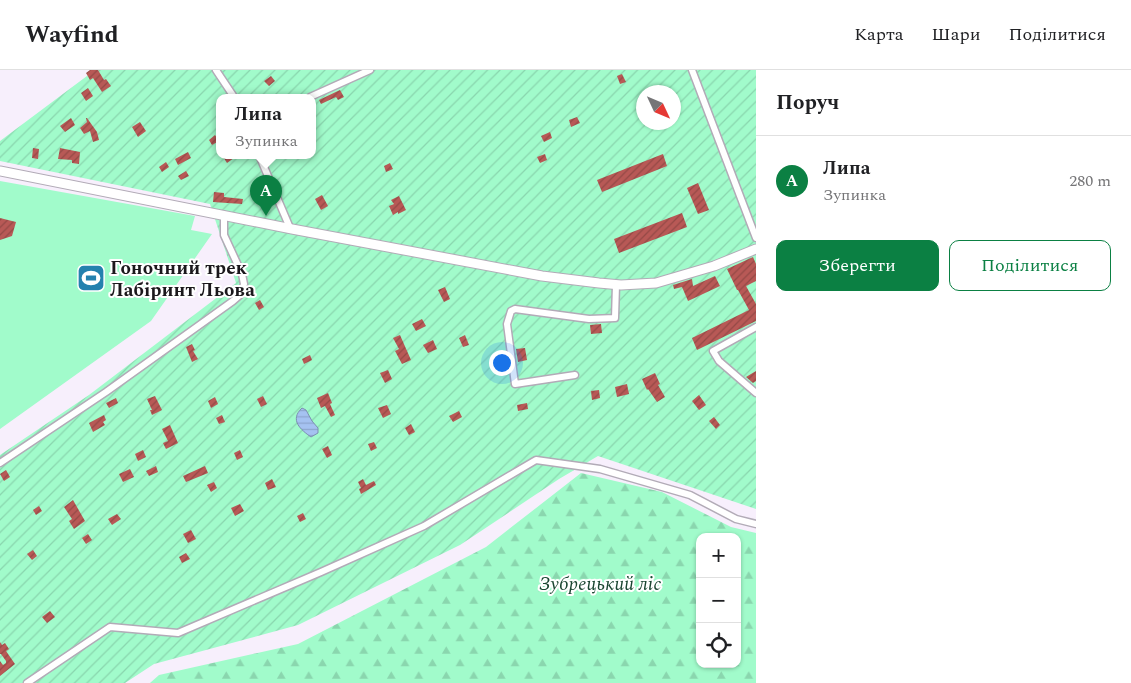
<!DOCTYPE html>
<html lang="uk">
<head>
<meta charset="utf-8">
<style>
  body { margin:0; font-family:Spectral,serif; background:#f2f2f2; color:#202124 }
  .controls { position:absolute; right:15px; bottom:15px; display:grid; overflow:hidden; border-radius:10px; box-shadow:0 1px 4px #0004 }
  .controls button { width:45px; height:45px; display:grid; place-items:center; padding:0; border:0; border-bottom:1px solid #e0e0e0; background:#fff; color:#202124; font:25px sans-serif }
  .compass { position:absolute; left:636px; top:15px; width:45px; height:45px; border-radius:50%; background:#fff; box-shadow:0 1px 4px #0004; rotate:134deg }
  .you { position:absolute; left:501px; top:292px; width:18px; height:18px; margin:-12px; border:4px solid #fff; border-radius:50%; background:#1a73e8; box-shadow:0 0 0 8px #1a73e833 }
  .badge { display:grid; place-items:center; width:32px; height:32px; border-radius:50%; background:#0b8043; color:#fff; font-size:16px; font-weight:700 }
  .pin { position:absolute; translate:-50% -41px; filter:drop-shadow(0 1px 2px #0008) }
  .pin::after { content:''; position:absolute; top:26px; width:18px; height:15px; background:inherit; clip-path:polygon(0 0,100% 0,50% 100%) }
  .popup { position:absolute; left:216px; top:24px; width:100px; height:65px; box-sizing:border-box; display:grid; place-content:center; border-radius:10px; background:#fff; filter:drop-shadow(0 1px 4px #0005); font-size:16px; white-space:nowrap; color:#757577 }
  .popup b { font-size:19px; color:#202124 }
  .popup::after { content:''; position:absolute; left:50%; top:100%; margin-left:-10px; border:10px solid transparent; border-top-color:#fff }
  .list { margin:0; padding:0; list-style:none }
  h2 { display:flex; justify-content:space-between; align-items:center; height:65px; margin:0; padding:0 20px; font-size:21px }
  h2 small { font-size:16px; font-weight:400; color:#757577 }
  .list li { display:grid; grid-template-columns:32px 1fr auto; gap:15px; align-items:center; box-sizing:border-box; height:90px; padding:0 20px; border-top:1px solid #e0e0e0 }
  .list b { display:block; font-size:19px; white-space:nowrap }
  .list p { margin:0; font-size:16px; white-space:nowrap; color:#757577 }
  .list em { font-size:16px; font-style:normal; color:#757577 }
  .actions { display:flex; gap:10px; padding:15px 20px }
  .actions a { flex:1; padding:11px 0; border:1px solid #0b8043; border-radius:10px; text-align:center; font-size:18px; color:#0b8043 }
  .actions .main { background:#0b8043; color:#fff }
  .icon { flex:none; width:28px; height:28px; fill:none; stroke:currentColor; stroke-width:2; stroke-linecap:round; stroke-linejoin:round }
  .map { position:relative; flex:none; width:756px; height:613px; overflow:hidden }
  header { display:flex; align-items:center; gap:30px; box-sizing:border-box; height:70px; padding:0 25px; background:#fff; border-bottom:1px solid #e0e0e0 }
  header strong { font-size:24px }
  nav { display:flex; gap:28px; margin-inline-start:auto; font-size:18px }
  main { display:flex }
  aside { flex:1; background:#fff }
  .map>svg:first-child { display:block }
  .forest { fill:url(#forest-firs); fill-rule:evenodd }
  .park { fill:#a1fbcb }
  .garden { fill:url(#garden-furrows); fill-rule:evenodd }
  .water { fill:url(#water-rules); stroke:#7c8fb1 }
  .building { fill:url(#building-hatch) }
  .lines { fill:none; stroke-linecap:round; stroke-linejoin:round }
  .street-casing { stroke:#b2abb7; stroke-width:9 }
  .secondary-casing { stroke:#b2abb7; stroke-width:11 }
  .street { stroke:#fff; stroke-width:6 }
  .secondary { stroke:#fff; stroke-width:9 }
  .labels { text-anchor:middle; stroke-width:4; stroke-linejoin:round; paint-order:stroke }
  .poi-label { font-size:19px; font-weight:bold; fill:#1b181c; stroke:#fff; text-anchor:start }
  .park-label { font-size:19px; font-style:italic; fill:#1a4631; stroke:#fff }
</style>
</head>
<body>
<header>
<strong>Wayfind</strong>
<nav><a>Карта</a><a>Шари</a><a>Поділитися</a></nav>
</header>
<main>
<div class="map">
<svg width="756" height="613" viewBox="0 0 756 613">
  <defs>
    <pattern id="forest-firs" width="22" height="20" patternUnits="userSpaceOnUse" patternTransform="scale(1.25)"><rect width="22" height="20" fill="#a1fbcb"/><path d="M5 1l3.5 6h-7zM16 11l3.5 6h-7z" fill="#8ad6ae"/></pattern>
    <pattern id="garden-furrows" width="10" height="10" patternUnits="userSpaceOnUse" patternTransform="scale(1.25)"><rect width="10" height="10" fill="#a1fbcb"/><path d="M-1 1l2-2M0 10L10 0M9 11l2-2" fill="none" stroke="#8ad6ae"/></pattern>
    <pattern id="water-rules" width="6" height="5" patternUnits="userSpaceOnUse" patternTransform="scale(1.25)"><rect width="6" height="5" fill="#a5c2f1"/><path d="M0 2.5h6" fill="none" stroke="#8da6ce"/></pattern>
    <pattern id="building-hatch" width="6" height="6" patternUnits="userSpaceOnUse" patternTransform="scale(1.25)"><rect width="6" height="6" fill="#b85956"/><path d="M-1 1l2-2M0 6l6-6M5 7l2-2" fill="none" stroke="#954946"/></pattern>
  </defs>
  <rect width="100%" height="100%" fill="#f7effc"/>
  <path class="forest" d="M581,403l81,19 69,35 25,6v150h-606l9,-8 139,-31 188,-97zM700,467h37v127h-37z"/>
  <path class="park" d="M0,111l195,35 -4,14 21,4 -61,87 -151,108z"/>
  <path class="garden" d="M95,0h661v439l-158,-53 -39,23 -99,66 -162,80 -144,39 -29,19h-125v-228l89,-60 147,-112 -26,-79 -210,-43v-20zM644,22h30v30h-30zM220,27h92v58h-92z"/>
  <path class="water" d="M302,338l4,2 6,11 6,7v5l-7,4c-10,-7 -22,-17 -9,-29z"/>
  <path class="building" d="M90,0h8l6,10 2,-1 5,7 -9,6 -9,-14 -3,2 -4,-7z
    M622,4l4,8 -6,2 -3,-8z
    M271,6l4,5 -6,5 -5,-5z
    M88,18l5,8 -7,5 -5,-8z
    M340,20l4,7 -6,3 -2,-3 -15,7 -2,-4z
    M577,47l3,6 -9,4 -2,-7z
    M71,48l4,7 -10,7 -5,-6z
    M86,48h1l10,14 2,8 -6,2 -3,-11 -6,3 -4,-6 7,-6z
    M140,52l6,9 -8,6 -6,-10z
    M550,62l2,6 -8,4 -3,-6z
    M215,65l4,6 -7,4 -3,-5z
    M33,78l6,1 -1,10 -6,-1z
    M60,78l20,4 -1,12 -7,-1v-3l-14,-1z
    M188,82l3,6 -13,7 -3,-6z
    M545,84l2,6 -7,3 -3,-6z
    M663,84l4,12 -65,26 -5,-12z
    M222,85h16l-11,8z
    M166,92l3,5 -7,5 -3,-5z
    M390,93l3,6 -7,3 -2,-6z
    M186,101l3,5 -8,4 -3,-4z
    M698,113l11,27 -11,4 -11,-26z
    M214,122l10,1v4l19,2 -1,5 -29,-2z
    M322,125l6,11 -7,4 -6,-11z
    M399,126l7,14 -8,4v-2l-5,3 -4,-9 5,-2 -3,-4z
    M682,143l5,14 -68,26 -5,-14z
    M0,148l16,4 -4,14 -12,4z
    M753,187l3,7v17l-10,5 10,18v17l-59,29 -5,-12 57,-28 -11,-20h-1l-10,-21z
    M715,206l5,10 -32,15 -6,-14 -8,2 -1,-4 19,-6 1,7z
    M445,217l5,12 -6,3 -6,-12z
    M260,230l4,7 -5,3 -4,-7z
    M422,249l4,7 -10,5 -4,-7z
    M601,254l1,9 -11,1 -1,-9z
    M400,265l11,25 -9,4 -7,-13 4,-2 -6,-11z
    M465,265l4,10 -6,2 -4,-9z
    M433,270l4,9 -9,4 -5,-8z
    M192,274l3,6 -2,1 5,8 -6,3 -6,-15z
    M525,278l2,12 -9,2 -2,-13z
    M310,285l2,5 -8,4 -2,-5z
    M388,300l4,9 -7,4 -5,-10z
    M756,301v10l-3,2 -7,-6z
    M655,303l5,11 -2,1 7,12 -8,5 -9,-13 -1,1 -5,-11z
    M627,314l2,10 -12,3 -2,-10z
    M599,320l1,8 -8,2 -1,-9z
    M328,323l4,10 -2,1 5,11 -4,2 -6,-11 -4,2 -4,-10z
    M699,325l7,10 -7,5 -7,-9z
    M155,326l7,14 -10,5 -2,-5h2l-5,-11z
    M263,326l4,8 -6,3 -4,-8z
    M215,327l3,7 -7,4 -3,-7z
    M116,328l2,5 -9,5 -3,-5z
    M527,333l1,6 -10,2 -1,-6z
    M387,335l4,9 -8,4 -5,-10z
    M459,341l3,6 -9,5 -4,-6z
    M104,345l2,5 -3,2 2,3 -12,7 -4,-9z
    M222,345l3,7 -6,2 -3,-6z
    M714,347l6,8 -4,4 -7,-8z
    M411,354l4,8 -6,3 -4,-7z
    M170,355l8,18 -12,6 -3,-6 5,-2 -6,-12z
    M374,372l3,6 -6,3 -3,-7z
    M328,376l4,9 -5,3 -5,-9z
    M143,380l3,7 -8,4 -3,-7z
    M240,380l3,7 -6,3 -3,-7z
    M156,396l2,6 -9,4 -3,-5z
    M205,396l3,7 -22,9 -3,-6z
    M130,399l4,8 -11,5 -4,-8z
    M6,400l4,7 -6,4 -4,-7z
    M272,409l4,8 -8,3 -3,-7z
    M363,409l3,6 8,-4 2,4 -15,9 -2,-5 2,-1 -3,-6z
    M214,412l3,6 -6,4 -4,-7z
    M73,430l12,21 -11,8 -5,-8 3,-2 -8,-12z
    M240,434l4,7 -9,5 -4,-8z
    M39,436l3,5 -6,4 -3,-5z
    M303,443l3,6 -6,3 -3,-6z
    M117,444l4,5 -9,6 -4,-6z
    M191,460l5,9 -8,4 -5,-9z
    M88,464l4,6 -6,4 -4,-6z
    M33,480l4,6 -5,4 -5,-6z
    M186,483l4,6 -8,4 -3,-6z
    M50,541l5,6 -8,6 -5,-6z
    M0,572l2,3 3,-2 4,6 -3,2 9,13 -15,12v-15l3,4 3,-2v-2l-5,-7h-1z"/>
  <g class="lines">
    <defs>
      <path id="street" d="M216,0l18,27
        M692,0l64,168
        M310,27l60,-27
        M259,85l31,73
        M756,257l-43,24 6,10 37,32
        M575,305l-60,9 -8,-60 4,-13 4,-2 74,10 26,-1 1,-33
        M0,393l106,-71 127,-91 8,-7 3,-10 -2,-10 -18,-39v-20
        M27,613l83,-56 68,6 143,-61 103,-46 112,-66 64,9 90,26 46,24 20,5"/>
      <path id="secondary" d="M0,101l292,58 250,47 57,7 22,2 35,-2 58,-17 42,-17"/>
    </defs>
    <use href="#street" class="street-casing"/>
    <use href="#secondary" class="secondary-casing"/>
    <use href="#street" class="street"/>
    <use href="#secondary" class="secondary"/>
  </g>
  <defs>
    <symbol id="stadium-square" viewBox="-11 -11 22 22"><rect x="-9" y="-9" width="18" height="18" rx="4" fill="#2481ae" stroke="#fff"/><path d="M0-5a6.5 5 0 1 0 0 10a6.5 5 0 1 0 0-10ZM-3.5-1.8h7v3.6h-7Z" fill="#fff"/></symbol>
  </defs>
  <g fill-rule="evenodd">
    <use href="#stadium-square" x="75" y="192" width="32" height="32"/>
  </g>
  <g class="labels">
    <g class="poi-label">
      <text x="110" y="204">Гоночний трек<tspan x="110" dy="22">Лабіринт Льова</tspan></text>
    </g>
    <g class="park-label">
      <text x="600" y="520">Зубрецький ліс</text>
    </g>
  </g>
</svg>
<div class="controls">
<button>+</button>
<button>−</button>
<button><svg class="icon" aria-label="locate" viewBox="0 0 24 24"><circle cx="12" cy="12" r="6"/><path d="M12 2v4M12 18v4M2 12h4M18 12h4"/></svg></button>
</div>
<svg class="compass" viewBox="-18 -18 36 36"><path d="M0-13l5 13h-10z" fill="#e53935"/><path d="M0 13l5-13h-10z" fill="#757577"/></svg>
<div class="you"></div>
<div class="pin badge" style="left:266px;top:146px">A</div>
<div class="popup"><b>Липа</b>Зупинка</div>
</div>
<aside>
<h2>Поруч<small></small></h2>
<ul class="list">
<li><span class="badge">A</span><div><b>Липа</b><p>Зупинка</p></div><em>280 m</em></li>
</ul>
<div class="actions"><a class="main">Зберегти</a><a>Поділитися</a></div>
</aside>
</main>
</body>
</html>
